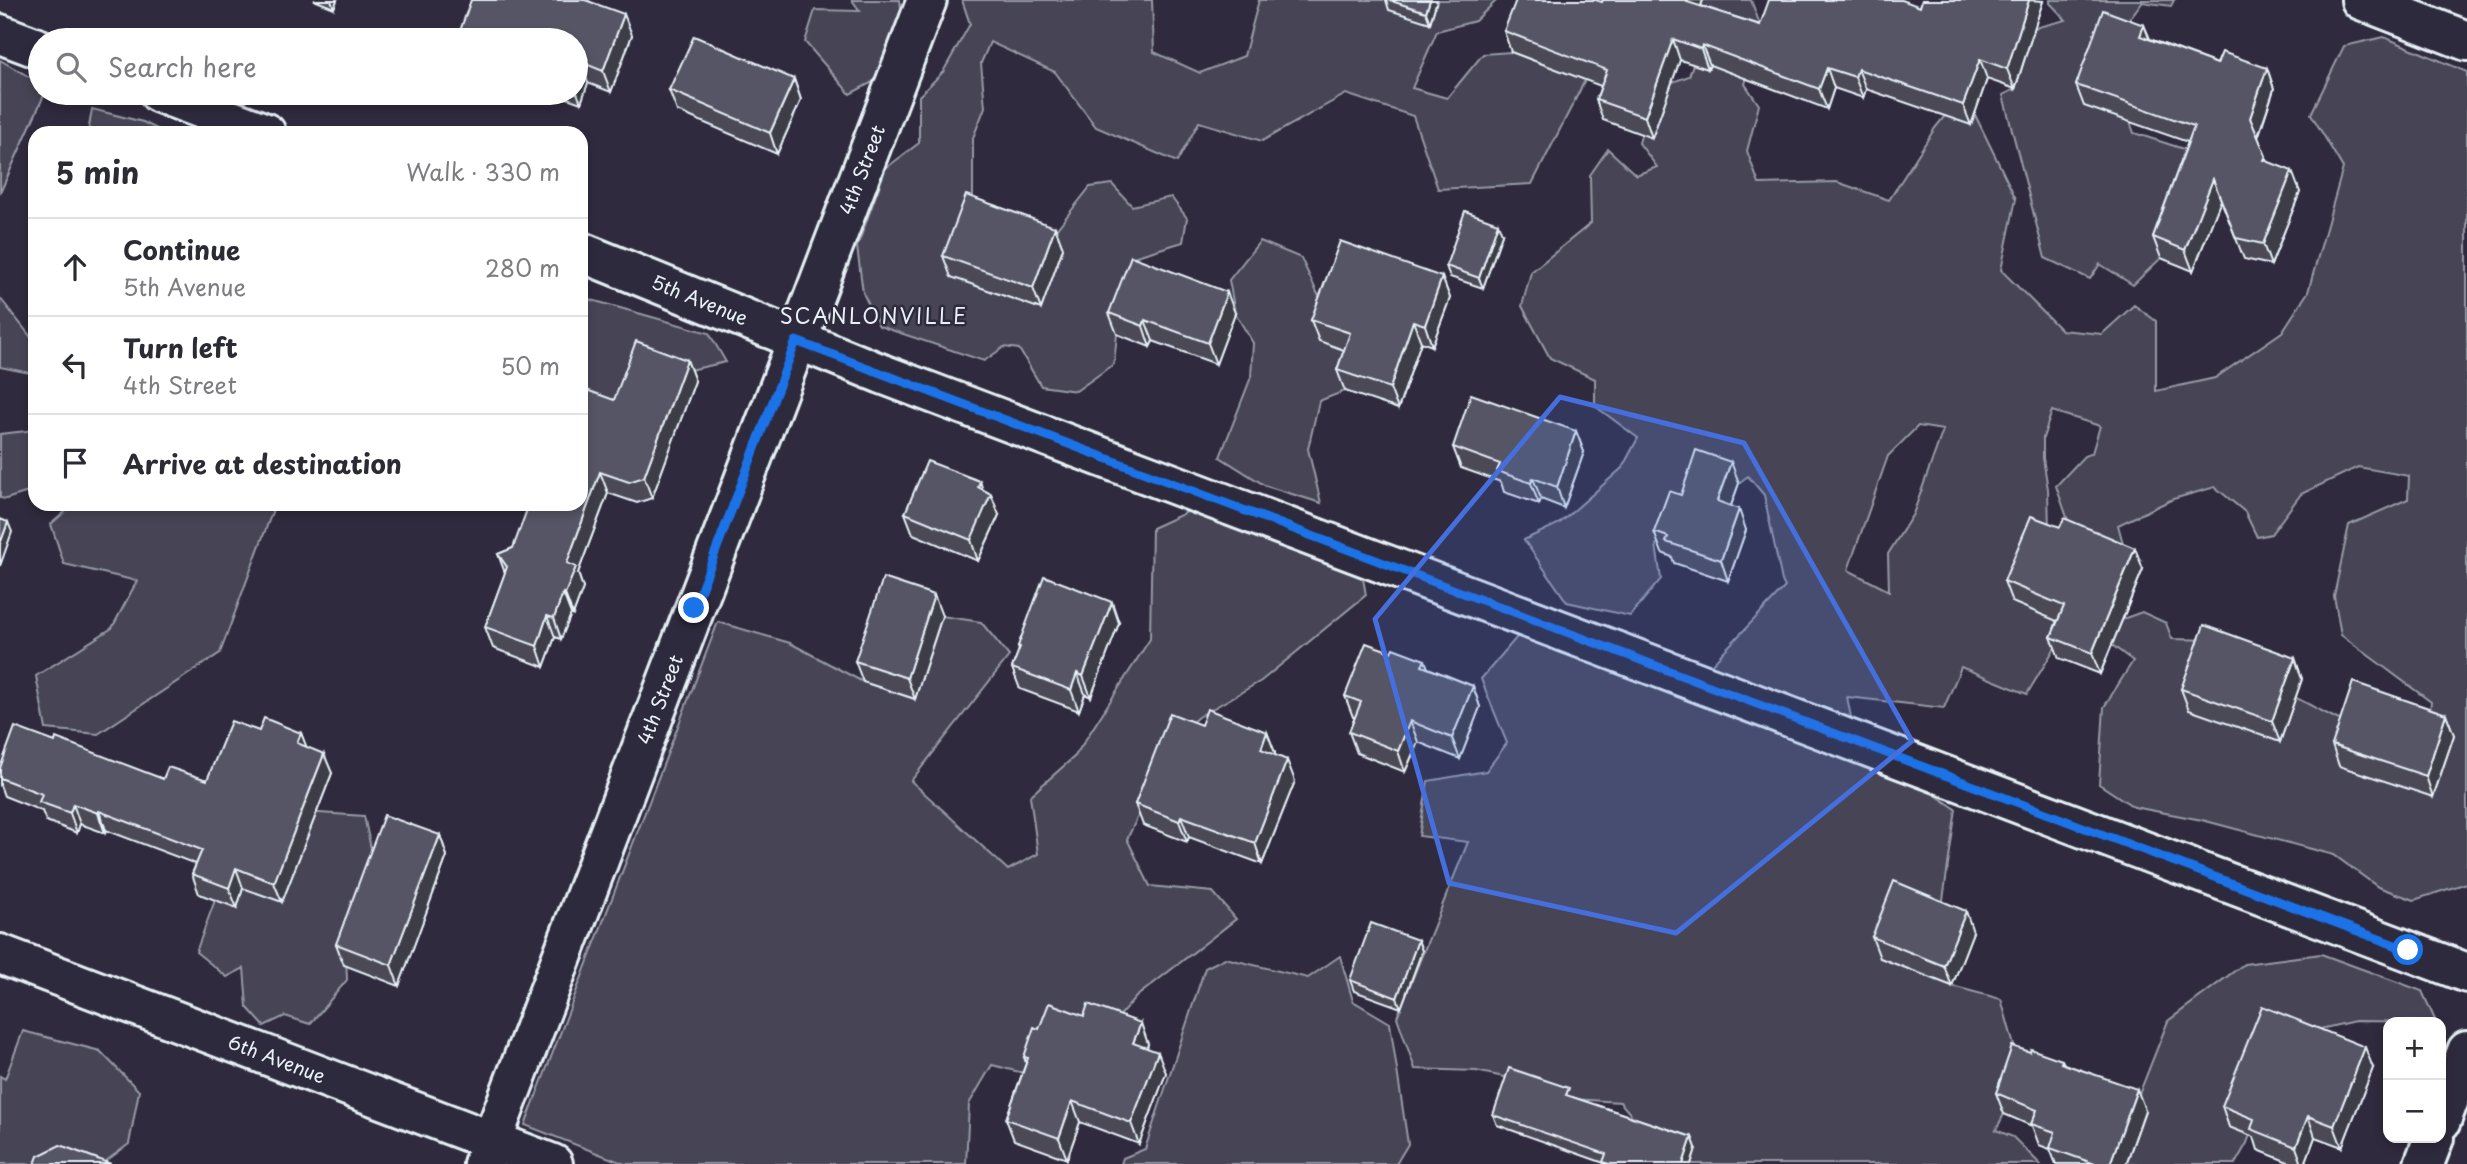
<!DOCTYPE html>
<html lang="en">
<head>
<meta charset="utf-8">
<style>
  body { margin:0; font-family:"Playpen Sans",sans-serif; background:#f2f2f3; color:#2b2b33 }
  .controls { position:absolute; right:21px; bottom:21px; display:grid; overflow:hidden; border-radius:14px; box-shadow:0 4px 10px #0003 }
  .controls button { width:63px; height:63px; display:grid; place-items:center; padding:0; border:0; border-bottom:2px solid #e1e1e2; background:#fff; color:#2b2b33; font:35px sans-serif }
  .stop { position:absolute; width:21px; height:21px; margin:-16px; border:5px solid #1a73e8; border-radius:50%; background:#fff }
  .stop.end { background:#1a73e8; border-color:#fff; box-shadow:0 2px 7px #0008 }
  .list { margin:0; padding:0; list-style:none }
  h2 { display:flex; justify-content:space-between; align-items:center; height:91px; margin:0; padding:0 28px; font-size:30px }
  h2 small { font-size:23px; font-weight:400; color:#7c7c81 }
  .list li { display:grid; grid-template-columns:46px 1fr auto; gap:21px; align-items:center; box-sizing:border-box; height:98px; padding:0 28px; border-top:2px solid #e1e1e2 }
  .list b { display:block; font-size:26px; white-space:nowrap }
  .list p { margin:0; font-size:23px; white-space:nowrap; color:#7c7c81 }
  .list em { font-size:23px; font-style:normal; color:#7c7c81 }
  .icon { flex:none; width:38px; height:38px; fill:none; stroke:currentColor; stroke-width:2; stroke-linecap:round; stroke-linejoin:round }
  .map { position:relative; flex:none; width:2467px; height:1164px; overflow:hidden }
  .search { position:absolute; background:#fff; box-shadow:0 4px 10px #0003; left:28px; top:28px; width:560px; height:77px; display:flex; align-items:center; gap:18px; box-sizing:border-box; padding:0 24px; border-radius:38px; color:#7c7c81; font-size:26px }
  .panel { position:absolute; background:#fff; box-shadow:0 4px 10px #0003; left:28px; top:126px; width:560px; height:385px; border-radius:21px }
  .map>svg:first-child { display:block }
  .green { fill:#464455; stroke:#979aa6; stroke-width:2; fill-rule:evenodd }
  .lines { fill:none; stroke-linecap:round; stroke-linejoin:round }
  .minor-casing { stroke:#e8f1f8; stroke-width:44 }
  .minor { stroke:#2f2a3d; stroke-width:38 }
  .wall { fill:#4b4957; stroke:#e8f1f8; stroke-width:2 }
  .shaded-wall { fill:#3d3c47; stroke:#e8f1f8; stroke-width:2 }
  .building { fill:#575565; stroke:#e8f1f8; stroke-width:2 }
  .route { stroke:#1a73e8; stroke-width:9 }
  .marked { fill:#466fde; fill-opacity:0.2; stroke:#466fde; stroke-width:5; stroke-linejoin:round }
  .labels { text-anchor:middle; stroke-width:5; stroke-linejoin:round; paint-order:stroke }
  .street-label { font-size:19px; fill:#e8f1f8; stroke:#2f2a3d }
  .neighbourhood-label { font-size:21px; letter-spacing:2px; fill:#e8f1f8; stroke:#2f2a3d }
</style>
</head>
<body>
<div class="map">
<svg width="2467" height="1164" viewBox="0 0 2467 1164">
  <rect width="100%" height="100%" fill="#2f2a3d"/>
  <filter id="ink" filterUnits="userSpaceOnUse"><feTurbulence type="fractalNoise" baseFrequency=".0143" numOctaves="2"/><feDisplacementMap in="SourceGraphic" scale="14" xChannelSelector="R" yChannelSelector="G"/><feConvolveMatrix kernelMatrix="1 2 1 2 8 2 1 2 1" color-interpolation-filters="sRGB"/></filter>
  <g filter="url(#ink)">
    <path class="green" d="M852,0h48l3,25 -19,51 -34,18 -45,-52 10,-32 45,1z
      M962,0h190l2,52 46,21 44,-17 15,-56h238l-22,21 -38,10 -25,57 35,10 36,-44 28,-2 37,14 19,-38 34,21 -69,135 -94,5 -25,-73 -67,-22 -84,47 -63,-19 -22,40 -81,-35 -41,-55 -65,-30 -9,21 4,44 -12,31v78l60,53 23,-39 34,-43 22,-3 20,22 39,-9 16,21 -4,24 -53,16 8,19 -21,57 -3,30 -38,27 -35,-5 -22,-37 -15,-2 -20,14 -105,-35 -16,-33 -6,-46 29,-79 33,-25v-47l24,-24 27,-48z
      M1700,0h51l11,30 -17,54 14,21 -12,46 12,33 78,-2 52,18 46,-72 29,-36 52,107 -15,71 60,60 41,4 32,-29 22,16v70l59,-13 67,-46 26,-40 35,-124 -32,-54 33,-68 40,-9 83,35v811l-53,17 -36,-13 -44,-32 -132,-35 -68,-13 -35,-23 5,-77 29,-46 -21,-16 2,-23 28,-10 24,11 6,16 42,1 44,38 79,41 88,32 6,-49 -90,-67 -7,-39 15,-71 59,-26 1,-23 -51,-9 -57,27 -30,40 -14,3 -12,-25 -30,-25 -42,12 -55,26 6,22 17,13 -60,-3 -25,-71 28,-30 8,-3 8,-27 -48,-15 -9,27v20l5,31 1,44 -6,59 19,44 -35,58 -66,-27 -17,41 -97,-11 12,61 48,18 49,33 -14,98 -62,51 72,28 49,13 19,68 -16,47 -8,16 17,7 27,27h-349l-46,-33 -25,-29 -47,-3 -60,-20 -37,-8 -61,-2 -18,-52 71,-175 -49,-6 9,-55 58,-10 21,-28 -26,-64 41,-48 187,36 76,-80 -3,-6 -18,-86 -16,-19 -92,69 5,34 -31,37 -63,-14 -43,-62 36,-17 62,-55 16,-30 -43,-32v-27l-45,-21 -28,-52 9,-34 60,-49 -1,-48 18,-26 28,26 21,-8 -18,-24 15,-54 35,-13 14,-41zM1918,426l25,4 -30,84 -25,40 1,37 -41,-21 40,-114z
      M2050,0h124l-3,6 -29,-4 -17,23 -7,63 16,45 65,21 -38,104 -28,27 -33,-21 -10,15 -45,-21 -42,-163 12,-6 19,-61 32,-8 -16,-17z
      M0,60l40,23v10h5l-45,100z
      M92,109l51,13 22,11h-77z
      M1260,241l41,17 27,58 30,38 -13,37 -26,10 -11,48 13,54 -55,-17 -46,-29 31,-80 2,-34 -18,-30 -6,-33z
      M581,297l128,36 17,29 -36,8 -51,-13 -11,47 -47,-6z
      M0,298l31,39 4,1v36l-35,-7z
      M35,430v60l-29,9 -6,-1v-64z
      M74,504h201l-55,149 -122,81 -52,-5 -10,-53 76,-48 25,-47 -73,-17 -13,-40z
      M1198,507l164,66 4,22 -105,86 -63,36 -20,17 -51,105 23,47 63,6 23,27 -100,78 -28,32 -69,48 -47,-12 -23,39 -3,60h-341l-100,-39 193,-503 72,21 73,39 51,17 28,-83 39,6 28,34 -98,125 97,89 30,-16 -8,-58 45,-40 75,-117 2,-111z
      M289,811l75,5 12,56 -31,58 2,50 -37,44 -25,-8 -21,10 -17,-19 -3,-39 -17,9 -31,-25 19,-52 43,-35z
      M2321,954l101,37 14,31 -81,-1 -70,16 -38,106 -12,21h-109l19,-53 -7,-14 30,-76 76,-57z
      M1340,956l13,45 37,22 18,121 -12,20h-275l2,-6 22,-9 60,-181 20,-10 83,20z
      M23,1031l77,20 39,40 -10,53 -27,20h-102v-88l5,3z"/>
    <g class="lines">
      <defs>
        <g id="minor">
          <path d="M2361,0l106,41"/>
          <path d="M0,34l40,15"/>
          <path d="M159,93l107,40"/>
          <path id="s1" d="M581,252l301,122 1585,599"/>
          <path id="s2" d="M0,954l553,210"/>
          <path d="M2441,1121l26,-70"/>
          <path id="s3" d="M483,1164l444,-1164"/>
          <path d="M2424,1164l10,-26"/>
        </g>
      </defs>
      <use href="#minor" class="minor-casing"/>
      <use href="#minor" class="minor"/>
    </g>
    <path class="wall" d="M314,0h23l-3,8z
      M1386,0h51l-7,23 -41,-13z
      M1603,0h100l-2,6 59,19 160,-18 2,-7 121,1 -28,88 -28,-10 -16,46 -105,-36 -3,9 -29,-10 -7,21 -117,-44 -2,4 -28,-9 -28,78 -49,-18 -7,-20 5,-14 -90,-34 -7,-21 98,-29z
      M589,1l43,34 -21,57 -23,-9 -7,20 -28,-10h23v-53h-113l-3,-9z
      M2144,25l6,14 67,25 50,4 7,21 -16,49 10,24 32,30 -29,73 -27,-6 -23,-59 -28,71 -32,-13 -8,-21 35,-95 -104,-36 -8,-21z
      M794,79l7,21 -24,54 -100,-43 -8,-21z
      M1055,227l8,21 -22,61 -90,-32 -8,-21z
      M1502,234l-19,54 -33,-11 -4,-11z
      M1442,277l8,21 -18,48 -11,-4 -23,67 -53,-18 -8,-21 7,-20 -25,-9 -8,-21z
      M1109,313h126l-19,51 -63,-23 -3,6 -33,-13z
      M687,360l8,21 -43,117 -15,5 -29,-10 -30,80 5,15 -10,27 -2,-1 -10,25 -6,-2 -11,30 -51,-19 -8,-21 20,-54 -7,-19 15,-6 101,-148z
      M1576,431l8,21 -20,56 -23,-9 -2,5 -35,-12 -3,-10 -40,-14 -8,-21z
      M1739,483l-8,23 15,24 -18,51 -54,-18 -2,-6 -10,-4 -8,-21 27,-37z
      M905,513l94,2 -21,46 -65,-27z
      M2143,569l-43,105 -41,-16 -8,-21 6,-16 -45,-19 -8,-21z
      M942,616l-27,83 -52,-17 -8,-21z
      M1119,623l-28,74 -6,-3 -6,17 -59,-22 -8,-21 7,-18 -1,-4z
      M1391,652l34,8 3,8 45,18 7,21 -20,52 -42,-17 -13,30 -48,-19 -8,-21 6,-15h-2l-8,-21z
      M2295,658l7,21 -22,63 -91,-32 -8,-21z
      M2446,714l8,21 -21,62 -94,-31 -7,-21z
      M1201,725l66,7 8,21 -1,2 21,26 -33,83 -73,-27 -2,5 -44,-17 -8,-21z
      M259,731l42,2 5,14 26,26 -50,129 -39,-14 -6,20 -38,-14 -7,-20 4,-10 -90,-34 -1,3 -25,-9 -3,9 -31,-12 -4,-10 -38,-15 -4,-11v-17l55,-26 108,37 44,1z
      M440,835l7,21 -48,130 -55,-21 -8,-21z
      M1973,932l-21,54 -72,-28 -8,-21z
      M1418,940l4,11 -21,57 -47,-17 -4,-11z
      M1148,1044l-1,4 19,25 -27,71 -59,-22 -13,37 -53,-19 -8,-21 20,-56 -2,-6z
      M2030,1052l32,8 2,4 81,46 -19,54h-70l-6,-15 -11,-4 -7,-19 -28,-12 -8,-21z
      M2373,1068l-31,79 -27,-10 -10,27h-12l-35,-14 -4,-13 -25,-10 -7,-21z
      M1572,1097l120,40 4,11 -5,16h-87v-1l-107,-38 -4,-10z"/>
    <path class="shaded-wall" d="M331,0h6l-3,8z
      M1430,0h7l-7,23 -4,-11z
      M1688,0h15l-8,22 -8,-20z
      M2029,0l14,1 -28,88 -8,-20z
      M624,14l8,21 -21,57 -8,-21z
      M2144,25l8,21 -12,-10z
      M1673,39l7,21 -28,78 -7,-21z
      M1702,45l8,20 -2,4 -7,-20z
      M1980,59l7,20 -16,46 -8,-20z
      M581,62l7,21 -7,20 -5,-13v-15z
      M1827,68l7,20 -7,21 -8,-20z
      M2267,68l7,21 -17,50 -7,-21z
      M1858,69l8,20 -3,9 -8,-21z
      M794,79l7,21 -24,54 -7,-21z
      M2292,171l8,21 -29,73 -8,-21z
      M2213,179l8,21 -28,71 -8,-21z
      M1498,223l4,11 -19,54 -4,-10z
      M1055,227l8,21 -22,61 -8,-21z
      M1442,277l8,21 -18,48 -7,-21z
      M1227,292l8,21 -19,51 -8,-21z
      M1145,320l8,21 -3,6 -7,-21z
      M1413,321l8,21 -23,67 -8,-21z
      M687,360l8,21 -43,117 -8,-21z
      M1576,431l8,21 -20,56 -7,-21z
      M1731,462l8,21 -14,39 -8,-21z
      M600,472l8,21 -30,80 5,15 -10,27 -8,-21 2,-31z
      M1533,478l8,21 -2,5 -8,-21z
      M980,481l7,22 4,-9 8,21 -21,46 -7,-21 7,-53z
      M1739,509l7,21 -18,51 -7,-21z
      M8,522l4,10 -12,34v-22z
      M2135,548l8,21 -43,105 -8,-21z
      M563,593l8,21 -10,25 -7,-21z
      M934,595l8,21 -27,83 -8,-21z
      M1112,602l7,21 -28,74 -8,-21z
      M547,616l8,21 -11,30 -7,-21z
      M2295,658l7,21 -22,63 -8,-21z
      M1077,673l8,21 -6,17 -8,-21z
      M1473,686l7,21 -20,52 -8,-21z
      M2446,714l8,21 -21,62 -7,-21z
      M1410,721l8,21 -13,30 -7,-21z
      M1267,732l8,21 -6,17 -8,-21z
      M301,733l8,20 -12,-10z
      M324,754l8,19 -50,129 -8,-19z
      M1287,760l8,21 -33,83 -7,-21z
      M73,804l7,20 -3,9 -7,-20z
      M99,811l7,19 -1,3 -7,-20z
      M1181,816l8,21 -2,5 -8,-21z
      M440,835l7,21 -48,130 -8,-21z
      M236,868l7,20 -6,20 -8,-20z
      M1966,911l7,21 -21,54 -8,-20z
      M1418,940l4,11 -21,57 -4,-10z
      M1141,1023l7,21 -7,20 -8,-21z
      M2365,1047l8,21 -31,79 -8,-21z
      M1158,1052l8,21 -27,71 -8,-21z
      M2137,1089l8,21 -19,54h-16z
      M1072,1101l8,21 -13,37 -8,-21z
      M2308,1116l7,21 -10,27h-3l-6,-17z
      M1692,1137l4,11 -5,16h-8z"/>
    <path class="building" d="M471,0h114l39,14 -21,57 -22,-9 -5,13v-35h-92l-24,-9z
      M1388,0h42l-4,12z
      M1516,0h80l6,2 1,-2h85l-1,2 73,23 9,-25h133l18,7 2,-7h107l-22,69 -27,-10 -17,46 -105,-36 -3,8 -28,-9 -8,21 -117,-44 -1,4 -28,-10 -28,78 -49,-17 11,-30 -103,-39z
      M2103,10l41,15 -4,11 77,28 5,-12 45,16 -17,50 16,38 -2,4 28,11 -29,73 -27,-6 -23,-59 -28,71 -32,-13 41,-111 -118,-41z
      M694,36l100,43 -24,54 -101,-43z
      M966,195l89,32 -22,61 -90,-32z
      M1465,211l33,12 -19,55 -33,-12z
      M1340,241l102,36 -17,48 -12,-4 -23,67 -53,-18 13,-37 -39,-13z
      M1131,256l96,36 -19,51 -63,-23 -2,6 -34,-13z
      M636,341l51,19 -43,117 -15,5 -29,-10 -33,91 9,4 -11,27 -2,-1 -9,25 -7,-2 -10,30 -52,-19 22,-60 -9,-13 15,-6 16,-44h52v-116l33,12z
      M1471,394l105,37 -19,56 -24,-9 -2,5 -34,-12 3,-7 -47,-17z
      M1696,450l35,12 -14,39 22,8 -18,51 -55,-18 2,-5 -14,-5 15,-41 12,4z
      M927,461l53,20 -2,6 13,7 -20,46 -66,-27z
      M2031,516l29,11 4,-9 71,30 -43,105 -41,-16 13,-31 -60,-25z
      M0,519l8,3 -8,22z
      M1044,576l68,26 -29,74 -6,-3 -6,17 -59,-22 8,-21 -2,-1z
      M883,578l51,17 -27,83 -52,-17z
      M2204,625l91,33 -23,63 -91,-32z
      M1366,643l25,9 2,-4 32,12 -3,6 51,20 -21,52 -42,-17 -12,30 -49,-19 12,-30 -16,-6z
      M2353,682l93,32 -20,62 -94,-31z
      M1207,709l60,23 -6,17 26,11 -32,83 -74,-27 -2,5 -44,-17 35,-91 31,12z
      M264,718l37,15 -4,10 27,11 -50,129 -38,-15 -7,20 -37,-14 10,-24 -103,-39 -1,2 -25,-9 -3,9 -31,-11 3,-8 -42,-16v-10l15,-41 40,15 1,-4 107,41 5,-12 39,13 24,-59 28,10z
      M384,815l56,20 -49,130 -55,-21z
      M1894,881l72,30 -22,55 -72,-29z
      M1371,923l47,17 -21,58 -47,-18z
      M1049,1003l35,13 4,-12 53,19 -8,20 25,9 -27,71 -59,-22 -13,37 -53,-19 22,-61 -4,-1 10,-30 5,2z
      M2262,1006l103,41 -31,79 -26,-10 -12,31 -45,-18 3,-10 -32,-13z
      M2012,1046l18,6 1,-3 31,11 -1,3 76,26 -27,75h-15l-45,-16 5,-16 -24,-8 6,-14 -41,-17z
      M1509,1068l60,20 -3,7 126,42 -9,27h-74l-6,-2 3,-8 -113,-39z
      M60,1145l51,19h-76l3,-8z"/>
  </g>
  <g class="lines" filter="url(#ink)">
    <path class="route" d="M694,608l102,-267 1612,609"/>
  </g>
  <path class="marked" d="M1560,397l184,46 168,298 -236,192 -227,-50 -74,-264z"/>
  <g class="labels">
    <g class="street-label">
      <text dy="7" stroke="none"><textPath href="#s3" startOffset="1064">4th Street</textPath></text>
      <text dy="7" stroke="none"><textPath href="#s1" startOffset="128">5th Avenue</textPath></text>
      <text dy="7" stroke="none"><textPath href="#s3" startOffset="497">4th Street</textPath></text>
      <text dy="7" stroke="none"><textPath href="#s2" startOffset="296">6th Avenue</textPath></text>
    </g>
    <g class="neighbourhood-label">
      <text x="874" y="324">SCANLONVILLE</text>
    </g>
  </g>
</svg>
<div class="controls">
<button>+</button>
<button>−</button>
</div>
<div class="stop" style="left:2408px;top:950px"></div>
<div class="stop end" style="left:694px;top:608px"></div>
<div class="search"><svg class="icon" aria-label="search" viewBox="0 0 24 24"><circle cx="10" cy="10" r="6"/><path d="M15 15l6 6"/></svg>Search here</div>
<section class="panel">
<h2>5 min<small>Walk · 330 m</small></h2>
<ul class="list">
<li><svg class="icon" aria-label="ahead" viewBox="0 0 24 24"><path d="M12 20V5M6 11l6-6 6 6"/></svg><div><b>Continue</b><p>5th Avenue</p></div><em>280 m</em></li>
<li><svg class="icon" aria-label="left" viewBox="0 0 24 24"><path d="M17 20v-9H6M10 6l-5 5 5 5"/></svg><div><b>Turn left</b><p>4th Street</p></div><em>50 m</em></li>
<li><svg class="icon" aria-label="arrive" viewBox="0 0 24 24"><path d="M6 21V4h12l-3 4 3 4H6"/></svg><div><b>Arrive at destination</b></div></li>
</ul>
</section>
</div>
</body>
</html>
